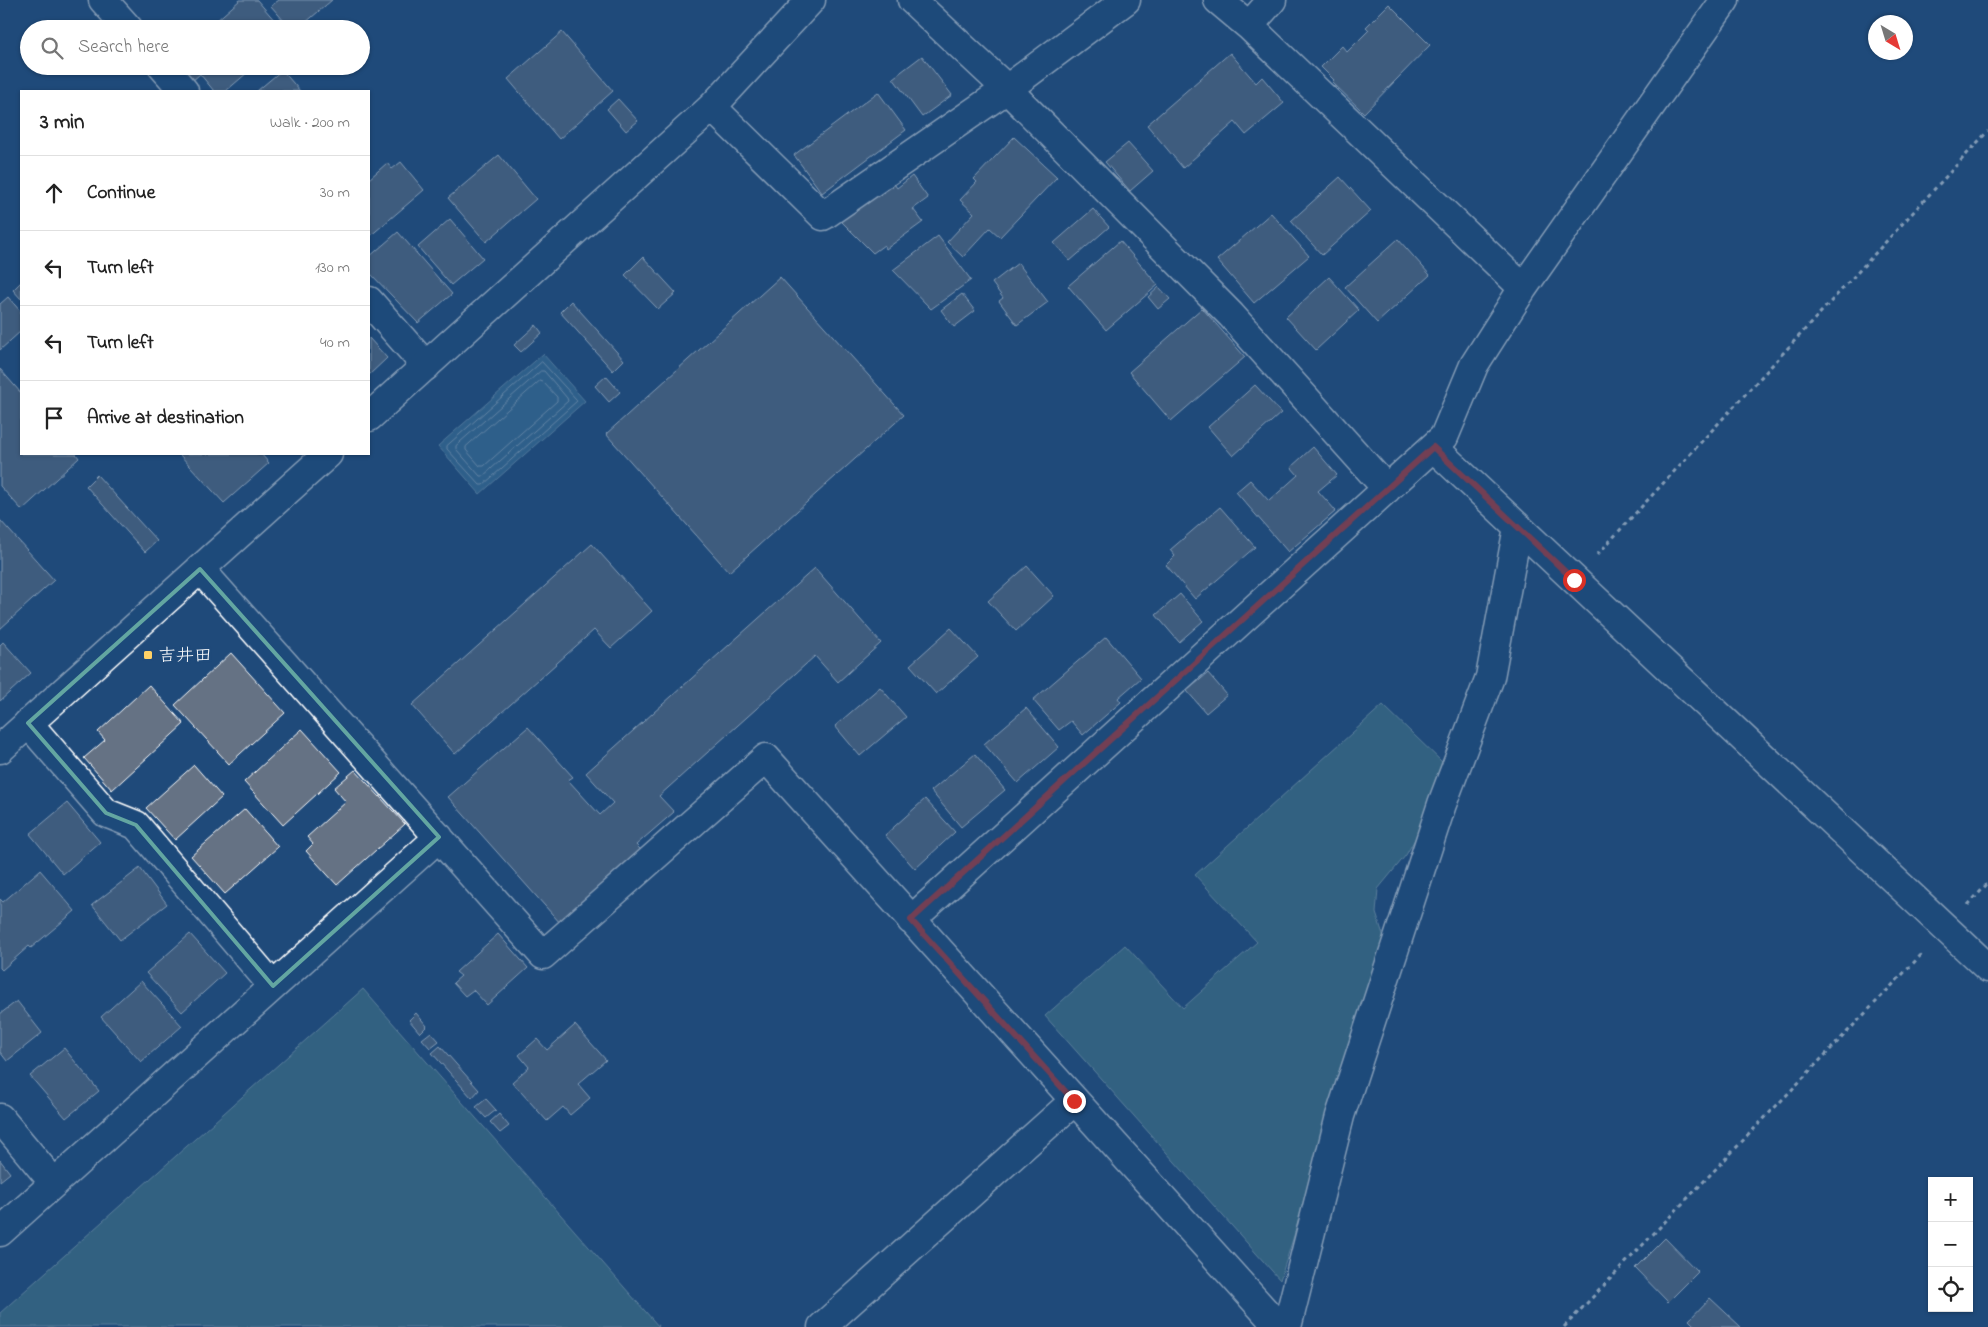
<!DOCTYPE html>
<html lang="en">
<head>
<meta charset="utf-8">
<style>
  body { margin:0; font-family:"Indie Flower","Klee One",sans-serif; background:#f2f2f2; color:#222 }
  .controls { position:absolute; right:15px; bottom:15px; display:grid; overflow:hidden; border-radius:0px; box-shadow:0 1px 4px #0004 }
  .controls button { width:45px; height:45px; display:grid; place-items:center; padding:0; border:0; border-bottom:1px solid #e0e0e0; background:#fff; color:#222; font:25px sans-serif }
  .compass { position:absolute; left:1868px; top:15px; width:45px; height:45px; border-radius:50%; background:#fff; box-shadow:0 1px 4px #0004; rotate:142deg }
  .stop { position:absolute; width:15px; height:15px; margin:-11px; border:4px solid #d93025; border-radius:50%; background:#fff }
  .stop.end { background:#d93025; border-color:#fff; box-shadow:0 1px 5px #0008 }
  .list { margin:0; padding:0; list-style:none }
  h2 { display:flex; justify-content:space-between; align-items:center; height:65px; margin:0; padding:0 20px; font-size:21px }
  h2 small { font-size:16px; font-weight:400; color:#767676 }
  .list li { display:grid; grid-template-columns:32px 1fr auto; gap:15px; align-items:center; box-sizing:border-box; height:75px; padding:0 20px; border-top:1px solid #e0e0e0 }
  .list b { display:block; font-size:19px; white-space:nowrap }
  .list em { font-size:16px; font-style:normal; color:#767676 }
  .icon { flex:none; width:28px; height:28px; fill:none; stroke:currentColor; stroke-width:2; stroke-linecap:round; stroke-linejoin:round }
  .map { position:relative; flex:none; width:1988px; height:1327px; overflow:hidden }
  .search { position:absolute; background:#fff; box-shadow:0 1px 4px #0004; left:20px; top:20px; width:350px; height:55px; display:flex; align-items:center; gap:12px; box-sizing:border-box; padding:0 18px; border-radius:28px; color:#767676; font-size:19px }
  .panel { position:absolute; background:#fff; box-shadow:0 1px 4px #0004; left:20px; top:90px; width:350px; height:365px; border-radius:0px }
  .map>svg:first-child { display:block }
  .green { fill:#4a7d8a; stroke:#a4bec4 }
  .water { fill:#42799e; stroke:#8eafc5 }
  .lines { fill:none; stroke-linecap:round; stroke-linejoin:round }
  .shore { stroke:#b3c9d8; stroke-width:1 }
  .building { fill:#657284; stroke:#fff }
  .street-casing { stroke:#fff; stroke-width:31 }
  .secondary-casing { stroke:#fff; stroke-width:31 }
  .path { stroke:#fff; stroke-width:3; stroke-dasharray:4 4; stroke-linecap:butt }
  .street { stroke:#1f4a7a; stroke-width:28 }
  .secondary { stroke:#1f4a7a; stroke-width:28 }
  .route { stroke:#d93025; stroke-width:6 }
  .marked { fill:none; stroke:#63a6a1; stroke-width:4; stroke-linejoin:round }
  .poi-dot { fill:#ffd166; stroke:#1f4a7a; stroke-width:2 }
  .labels { text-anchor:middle; stroke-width:5; stroke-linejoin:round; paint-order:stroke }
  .poi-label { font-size:18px; fill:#fff; stroke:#1f4a7a; text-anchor:start }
</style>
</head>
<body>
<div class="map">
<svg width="1988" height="1327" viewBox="0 0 1988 1327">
  <rect width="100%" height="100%" fill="#1f4a7a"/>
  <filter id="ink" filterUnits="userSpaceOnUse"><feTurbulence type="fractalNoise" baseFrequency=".02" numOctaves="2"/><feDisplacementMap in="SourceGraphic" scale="10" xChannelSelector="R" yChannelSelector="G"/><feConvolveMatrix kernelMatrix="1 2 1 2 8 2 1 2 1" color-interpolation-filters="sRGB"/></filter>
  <g filter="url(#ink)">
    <path class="green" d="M1383,705l60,58 -19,60 -18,32 -28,34 -2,24 10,31 -106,336 -235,-264 80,-71 58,63 74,-66 -62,-67z
      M363,989l296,338h-659v-14z"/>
    <path class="water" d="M543,354l42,47 -105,93 -42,-48z"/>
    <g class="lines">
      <path class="shore" d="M542,362l34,37 1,2 -94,84h-3l-33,-36v-3z
        M541,371h3l23,27 1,3 -85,75h-3l-24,-27v-3z
        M540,381l3,1 14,15v4l-73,65h-4l-14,-16v-3z"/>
    </g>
    <path class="building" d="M240,0h17l25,29h-75z
      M279,0h53l-34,29h-7l-20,-23z
      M1389,4l41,41 -66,68 -32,-31 2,-2 -13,-13 21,-21 5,6 22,-22 -3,-3z
      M562,32l51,59 -54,48 -51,-60z
      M1230,53l26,30 6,-6 22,26 -38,32 -11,-13 -52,46 -36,-43z
      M922,56l30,39 -30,22 -29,-39z
      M177,66h78l-29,25h-12l-14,-17 -9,8z
      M282,70l18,21h-43z
      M878,92l28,38 -84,63 -28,-38z
      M618,99l20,22 -12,10 -19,-22z
      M1014,137l43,40 -57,60 -10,-9 -27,29 -16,-15 27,-29 -14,-13 17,-18 -3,-3z
      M1128,143l25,28 -23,20 -25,-29z
      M499,155l37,44 -50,43 -38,-44z
      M401,162l23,28 -55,47v-58l18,-16 5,6z
      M912,176l16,22 -15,11 10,13 -37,27 -2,-4 -11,8 -33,-33 52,-39 5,7z
      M1340,177l31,34 -49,44 -31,-34z
      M1093,209l16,18 -39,34 -16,-18z
      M1271,213l38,43 -55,47 -37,-43z
      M450,219l33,39 -32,27 -33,-38z
      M398,232l54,62 -34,29 -49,-51v-15z
      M938,236l33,44 -40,29 -38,-39z
      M1398,239l32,36 -53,48 -32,-36z
      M1120,241l38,44 -52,45 -38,-44z
      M643,257l33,36 -18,16 -33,-34z
      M1018,263l30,39 -31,23 -18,-24 4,-3 -11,-15z
      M780,277l124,138 -175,157 -123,-138z
      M1329,277l30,33 -43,40 -30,-33z
      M21,282v17l-8,-9z
      M1159,287l11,12 -12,10 -10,-12z
      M962,294l13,17 -21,16 -13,-17z
      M8,297l13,15v19l-21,19v-46z
      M571,301l53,59 -11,11 -53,-59z
      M1202,308l43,49 -74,64 -42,-49z
      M536,325l6,8 -21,19 -7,-7z
      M369,338l18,20 -18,17z
      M0,369l21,24v61h55l3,4 -57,52 -22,-24z
      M606,376l14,16 -11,10 -14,-16z
      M1255,385l26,28 -48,43 -25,-29z
      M1313,447l24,28 -19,16 18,20 -48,41 -52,-60 14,-12 19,21 29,-26 -7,-8z
      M179,454h82l8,9 -45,40z
      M97,475l60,66 -12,11 -59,-66z
      M1220,507l35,40 -60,52 -29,-34 9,-9 -5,-6z
      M0,520l54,60 -54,49z
      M592,544l60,67 -41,37 -17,-18 -139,124 -43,-49z
      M1027,566l27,30 -38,35 -28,-30z
      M815,568l66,75 -43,39 -23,-26 -156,140 15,16 -38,33 6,6 -81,73 -113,-127 80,-70 45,50 -5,3 32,35 13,-12 -27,-30z
      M1180,594l23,27 -24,21 -23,-27z
      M951,628l27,29 -42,37 -26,-29z
      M1106,637l35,41 -23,20 3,4 -38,33 -12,-14 -12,9 -26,-30z
      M3,642l28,31 -31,28v-56z
      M231,653l54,60 -56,51 -54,-59z
      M1208,673l19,22 -21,18 -19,-22z
      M149,685l35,39 -72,66 -28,-32 21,-18 -7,-8z
      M880,687l26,30 -46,39 -25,-30z
      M1026,708l33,39 -41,36 -34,-39z
      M302,729l39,43 -58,53 -39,-43z
      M975,754l30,36 -44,37 -30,-36z
      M194,765l28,32 -47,43 -29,-32z
      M355,770l50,54 -68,61 -31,-34 7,-7 -6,-7 39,-35 -12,-14z
      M925,799l30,33 -40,37 -30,-34z
      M67,803l33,39 -37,32 -33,-40z
      M245,809l33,38 -53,47 -34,-38z
      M140,868l27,36 -47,36 -28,-35z
      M40,870l35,41 -44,37 -2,-2 -27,24 -2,-2v-69l3,3z
      M190,934l35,39 -43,39 -36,-39z
      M498,934l30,34 -41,37 -14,-15 -8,6 -12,-13 8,-7 -5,-4z
      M141,981l41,45 -41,36 -40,-45z
      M17,1001l25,32 -35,28 -7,-9v-38z
      M416,1013l11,13 -7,7 -11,-13z
      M575,1025l31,35 -28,24 12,14 -20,17 -7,-8 -16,14 -35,-39 17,-15 -10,-12 18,-16 10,11z
      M431,1032l8,9 -9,7 -8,-9z
      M440,1046l39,44 -7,8 -40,-45z
      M64,1048l35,43 -33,27 -36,-42z
      M486,1099l10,11 -10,8 -10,-11z
      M499,1114l10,12 -9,7 -10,-11z
      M0,1160l10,13 -10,8z
      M1665,1238l33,34 -30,30 -33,-34z
      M1710,1298l31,29h-45l-7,-7z"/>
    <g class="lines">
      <defs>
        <path id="street" d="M103,0l26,29
          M912,0l95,89 119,-89
          M1218,0l31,26 274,262
          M1249,26l23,-26
          M162,66l22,25
          M712,107l111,109 184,-127 224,226 156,174
          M369,301l57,65
          M1433,447l555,521
          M200,569l343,386 223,-197 513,569
          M28,723l78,90 30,12 137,161
          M911,920l533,-483 30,-72 49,-77 202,-288
          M0,1118l54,65
          M0,1232l439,-395
          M822,1327l252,-226
          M1287,1327l53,-211 102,-312 48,-127 28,-150"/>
        <path id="secondary" d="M369,417l343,-310 99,-107
          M0,749l328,-295"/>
      </defs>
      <use href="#street" class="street-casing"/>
      <use href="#secondary" class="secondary-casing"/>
      <path class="path" d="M1597,555l391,-424
        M1968,905l20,-22
        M1564,1327l359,-374"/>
      <use href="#street" class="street"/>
      <use href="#secondary" class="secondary"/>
    </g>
  </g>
  <g class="lines" filter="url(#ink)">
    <path class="route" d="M1074,1101l-163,-181 522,-473 141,133"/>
  </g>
  <path d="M0 0H1988V1327H0ZM200,569l239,268 -166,149 -137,-161 -30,-12 -78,-90z" fill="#1f4a7a" fill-opacity=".55" fill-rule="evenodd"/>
  <path class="marked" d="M200,569l239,268 -166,149 -137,-161 -30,-12 -78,-90z"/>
  <rect class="poi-dot" x="143" y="650" width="10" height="10" rx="2.5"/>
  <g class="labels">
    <g class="poi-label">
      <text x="158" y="661">吉井田</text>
    </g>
  </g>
</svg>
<div class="controls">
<button>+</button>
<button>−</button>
<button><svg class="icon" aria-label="locate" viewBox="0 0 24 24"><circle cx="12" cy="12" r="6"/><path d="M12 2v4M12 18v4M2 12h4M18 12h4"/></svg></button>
</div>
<svg class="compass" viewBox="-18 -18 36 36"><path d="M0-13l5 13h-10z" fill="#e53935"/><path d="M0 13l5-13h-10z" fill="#767676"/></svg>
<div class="stop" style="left:1574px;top:580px"></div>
<div class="stop end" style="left:1074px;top:1101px"></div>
<div class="search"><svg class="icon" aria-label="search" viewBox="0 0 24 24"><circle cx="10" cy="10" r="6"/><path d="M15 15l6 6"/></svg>Search here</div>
<section class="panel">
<h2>3 min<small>Walk · 200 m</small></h2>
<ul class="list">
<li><svg class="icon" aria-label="ahead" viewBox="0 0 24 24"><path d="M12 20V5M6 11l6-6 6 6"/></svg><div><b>Continue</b></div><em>30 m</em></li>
<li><svg class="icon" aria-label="left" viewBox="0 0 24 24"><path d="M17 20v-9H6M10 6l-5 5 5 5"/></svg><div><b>Turn left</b></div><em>130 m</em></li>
<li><svg class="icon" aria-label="left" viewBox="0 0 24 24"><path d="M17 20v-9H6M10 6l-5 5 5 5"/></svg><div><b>Turn left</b></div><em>40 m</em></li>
<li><svg class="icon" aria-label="arrive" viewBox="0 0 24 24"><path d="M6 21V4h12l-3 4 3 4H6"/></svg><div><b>Arrive at destination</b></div></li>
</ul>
</section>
</div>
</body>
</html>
